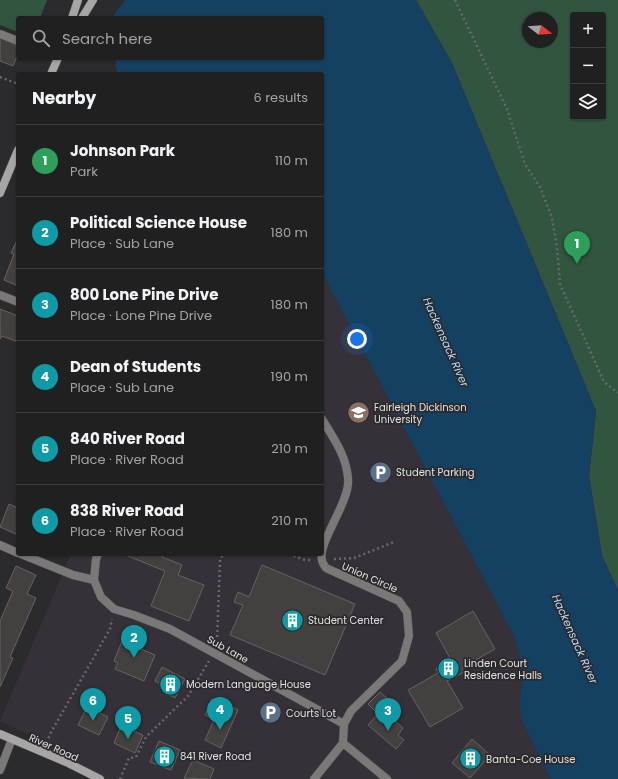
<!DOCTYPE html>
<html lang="en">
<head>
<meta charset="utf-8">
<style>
  body { margin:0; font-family:Poppins,sans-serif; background:#28282a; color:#f1f3f6 }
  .controls { position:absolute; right:12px; top:12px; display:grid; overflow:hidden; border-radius:4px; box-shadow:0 1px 3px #0004 }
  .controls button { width:36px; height:36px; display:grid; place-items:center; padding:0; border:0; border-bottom:1px solid #3d3e3f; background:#202021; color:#f1f3f6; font:20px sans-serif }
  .compass { position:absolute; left:522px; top:12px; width:36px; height:36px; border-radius:50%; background:#202021; box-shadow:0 1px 3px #0004; rotate:107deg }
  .you { position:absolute; left:357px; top:339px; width:14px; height:14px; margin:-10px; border:3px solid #fff; border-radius:50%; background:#1a73e8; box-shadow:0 0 0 6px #1a73e833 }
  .badge { display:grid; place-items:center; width:26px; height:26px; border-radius:50%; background:#85bbfb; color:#fff; font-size:13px; font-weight:700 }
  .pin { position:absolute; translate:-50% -33px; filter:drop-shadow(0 1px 2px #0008) }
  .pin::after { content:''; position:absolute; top:21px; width:14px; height:12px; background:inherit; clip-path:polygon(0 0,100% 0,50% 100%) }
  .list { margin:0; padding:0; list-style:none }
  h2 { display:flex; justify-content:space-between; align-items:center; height:52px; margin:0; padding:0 16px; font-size:17px }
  h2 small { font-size:13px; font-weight:400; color:#a2a3a5 }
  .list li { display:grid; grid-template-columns:26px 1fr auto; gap:12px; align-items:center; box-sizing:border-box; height:72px; padding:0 16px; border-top:1px solid #3d3e3f }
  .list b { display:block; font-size:15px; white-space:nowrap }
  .list p { margin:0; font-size:13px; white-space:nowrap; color:#a2a3a5 }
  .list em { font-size:13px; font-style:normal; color:#a2a3a5 }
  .icon { flex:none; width:22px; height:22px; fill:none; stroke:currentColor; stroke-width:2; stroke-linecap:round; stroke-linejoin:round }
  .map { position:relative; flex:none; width:618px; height:779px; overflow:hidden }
  .search { position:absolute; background:#202021; box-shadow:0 1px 3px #0004; left:16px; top:16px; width:308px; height:44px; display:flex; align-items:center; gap:10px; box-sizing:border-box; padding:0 14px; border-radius:4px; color:#a2a3a5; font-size:15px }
  .panel { position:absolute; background:#202021; box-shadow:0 1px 3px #0004; left:16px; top:72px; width:308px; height:484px; border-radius:4px }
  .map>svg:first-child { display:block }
  .built { fill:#363138 }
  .green { fill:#325540; fill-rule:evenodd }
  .water { fill:#144061 }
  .building { fill:#43403f; stroke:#666362 }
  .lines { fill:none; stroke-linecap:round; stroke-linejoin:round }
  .service-casing { stroke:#484749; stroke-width:9 }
  .minor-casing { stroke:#484749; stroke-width:9 }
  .secondary-casing { stroke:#484749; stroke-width:9 }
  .path { stroke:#69686a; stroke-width:2.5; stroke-dasharray:2 3; stroke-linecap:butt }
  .service { stroke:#7a7978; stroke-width:8 }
  .minor { stroke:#7a7978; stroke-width:8 }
  .secondary { stroke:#a8a5a5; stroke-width:8 }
  .labels { text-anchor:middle; stroke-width:3.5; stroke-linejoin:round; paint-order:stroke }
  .poi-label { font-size:10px; fill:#e2e1e2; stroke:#2b2a2c; text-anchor:start }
  .street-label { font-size:10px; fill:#e2e1e2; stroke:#2b2a2c }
  .water-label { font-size:11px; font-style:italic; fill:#b4dbfe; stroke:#2b2a2c }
</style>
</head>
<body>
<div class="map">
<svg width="618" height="779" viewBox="0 0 618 779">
  <rect width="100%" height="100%" fill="#2b2a2c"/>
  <path class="built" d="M322,273l192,363 10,37 -5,31 4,20 28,55h-451l-56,-26 3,-10 -47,-22 71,-167h251z"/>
  <path class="green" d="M0,0h47l-7,18h-22v14l-18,-7z
    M416,0h202v590l-16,-34 -13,-80 7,-65 -144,-348zM573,15h30v102h-30zM528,18h24v24h-24z"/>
  <path class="water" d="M125,0h291l36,63 144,348 -7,65 13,80 16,34v189h-67l-28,-55 -4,-20 5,-31 -10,-37 -192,-363v-199h-204l-1,-2 -2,-14h207v-40h-210z"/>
  <path class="building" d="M0,38l18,8v8l-5,12 -13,-5z
    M18,238v48l-14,-6 10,-26 -3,-1z
    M0,309l18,7v26l-16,-6 -2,3z
    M9,504l9,4v27l-18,-8z
    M123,554h40l-1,3 20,8 -4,10 26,10 -15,36 -38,-15 14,-35z
    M262,565l93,39 -30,71 -95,-40 13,-30 -9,-3 4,-10 11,5z
    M16,566l20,9 -9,19 9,4 -26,59 3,1 -13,29v-66l13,-30 -7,-3z
    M473,611l22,38 -33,19 2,4 -17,9 16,27 -33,19 -22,-37 30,-17 -2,-4 15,-9 -15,-27z
    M122,641l33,14 -11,26 -29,-12 3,-6 -4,-2z
    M162,667l23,12 -10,19 -11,-6 2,-5 -11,-6z
    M380,692l8,7 -12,13 -8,-8z
    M212,699l26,11 -17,38 -16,-8 9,-20 -9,-5z
    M87,707l21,10 -9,18 -21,-10z
    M388,715l15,13 -5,7 6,5 -8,9 -28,-24 8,-9 6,6z
    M121,726l22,9 -8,18 -21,-10z
    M472,739l18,16 -20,23 -18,-15z
    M159,741l21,9 -9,20 -21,-8z
    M193,760l21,9 -4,10 -26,-1z"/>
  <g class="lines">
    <defs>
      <path id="service" d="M0,34l18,7
        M0,295l18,7
        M0,545l18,8
        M21,554l52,21 21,5"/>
      <path id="minor" d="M322,419c12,20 24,36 26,59 3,23 -31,65 -26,82 0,3 3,6 4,8l73,33 8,11 2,24 -7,25 -51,50 -7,13 -1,19
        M98,554l-2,5 -2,21 7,17 13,12 20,6 36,14 174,95
        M0,770l12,-31
        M314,779l29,-36 44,36"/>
      <path id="secondary" d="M72,18l6,-18
        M82,18l11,-18
        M51,74l7,-16
        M0,193l18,-43
        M0,734l66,28 34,17"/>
    </defs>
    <use href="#service" class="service-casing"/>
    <use href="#minor" class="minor-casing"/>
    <use href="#secondary" class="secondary-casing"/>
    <path class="path" d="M455,0l52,109 18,55 15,23 12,31 5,29 3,37 44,98 14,11
      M0,77l18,7
      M289,554l16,6h6
      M334,559l20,-1 40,-16
      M217,642l3,-82 3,-6
      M47,743l3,-9 60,-105 2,-10
      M120,779l9,-21 7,-1 10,-20 42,-41 21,-35"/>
    <use href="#service" class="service"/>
    <use href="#minor" class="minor"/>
    <use href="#secondary" class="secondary"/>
  </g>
  <defs>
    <symbol id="university-disc" viewBox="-11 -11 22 22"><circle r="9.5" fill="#8d6e63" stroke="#2b2a2c"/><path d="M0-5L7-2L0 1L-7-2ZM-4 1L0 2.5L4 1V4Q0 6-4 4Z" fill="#fff"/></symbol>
    <symbol id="parking-disc" viewBox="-11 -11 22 22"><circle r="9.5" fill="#5c6f8a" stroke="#2b2a2c"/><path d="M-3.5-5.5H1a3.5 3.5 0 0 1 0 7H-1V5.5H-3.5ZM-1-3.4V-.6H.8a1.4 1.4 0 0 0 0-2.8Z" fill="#fff"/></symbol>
    <symbol id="building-disc" viewBox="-11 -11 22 22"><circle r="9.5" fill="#0f9aa8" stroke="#2b2a2c"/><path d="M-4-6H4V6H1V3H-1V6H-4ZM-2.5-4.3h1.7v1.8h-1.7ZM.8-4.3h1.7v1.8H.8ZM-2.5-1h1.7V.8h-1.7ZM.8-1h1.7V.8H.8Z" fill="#fff"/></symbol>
  </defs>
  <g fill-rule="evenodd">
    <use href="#university-disc" x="346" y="400" width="25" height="25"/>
    <use href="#parking-disc" x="368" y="460" width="25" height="25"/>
    <use href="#building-disc" x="280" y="608" width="25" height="25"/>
    <use href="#building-disc" x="436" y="656" width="25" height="25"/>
    <use href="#building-disc" x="158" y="672" width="25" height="25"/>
    <use href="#parking-disc" x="258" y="700" width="25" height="25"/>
    <use href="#building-disc" x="152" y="744" width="25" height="25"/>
    <use href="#building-disc" x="458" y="746" width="25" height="25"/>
  </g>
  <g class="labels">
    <g class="poi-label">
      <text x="374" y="411">Fairleigh Dickinson<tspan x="374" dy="12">University</tspan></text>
      <text x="396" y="476">Student Parking</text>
      <text x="308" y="624">Student Center</text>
      <text x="464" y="667">Linden Court<tspan x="464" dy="12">Residence Halls</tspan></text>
      <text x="186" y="688">Modern Language House</text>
      <text x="286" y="717">Courts Lot</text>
      <text x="180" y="760">841 River Road</text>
      <text x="486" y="763">Banta-Coe House</text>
    </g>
    <g class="street-label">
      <text transform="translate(370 577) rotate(24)" y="4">Union Circle</text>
      <text transform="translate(228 649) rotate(29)" y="4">Sub Lane</text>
      <text transform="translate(54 747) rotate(24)" y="4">River Road</text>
    </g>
    <g class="water-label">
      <text transform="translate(446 342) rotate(66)" y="4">Hackensack River</text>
      <text transform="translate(575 639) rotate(66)" y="4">Hackensack River</text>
    </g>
  </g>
</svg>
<div class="controls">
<button>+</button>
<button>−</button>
<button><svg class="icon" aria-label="layers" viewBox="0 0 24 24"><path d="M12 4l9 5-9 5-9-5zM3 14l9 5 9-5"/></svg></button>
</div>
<svg class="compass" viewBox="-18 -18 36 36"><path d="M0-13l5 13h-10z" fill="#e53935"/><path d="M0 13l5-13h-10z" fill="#a2a3a5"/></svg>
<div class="you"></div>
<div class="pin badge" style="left:577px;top:264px;background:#2e9e5b">1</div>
<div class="pin badge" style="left:134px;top:658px;background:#0f9aa8">2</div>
<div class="pin badge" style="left:388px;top:731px;background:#0f9aa8">3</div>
<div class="pin badge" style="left:220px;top:730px;background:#0f9aa8">4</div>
<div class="pin badge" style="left:128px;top:739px;background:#0f9aa8">5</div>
<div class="pin badge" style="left:93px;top:721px;background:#0f9aa8">6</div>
<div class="search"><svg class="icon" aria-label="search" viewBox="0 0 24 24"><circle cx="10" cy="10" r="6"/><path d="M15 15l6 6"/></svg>Search here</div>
<section class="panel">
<h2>Nearby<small>6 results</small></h2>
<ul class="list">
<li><span class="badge" style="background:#2e9e5b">1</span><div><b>Johnson Park</b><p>Park</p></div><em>110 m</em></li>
<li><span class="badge" style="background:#0f9aa8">2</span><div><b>Political Science House</b><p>Place · Sub Lane</p></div><em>180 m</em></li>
<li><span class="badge" style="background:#0f9aa8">3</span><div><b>800 Lone Pine Drive</b><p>Place · Lone Pine Drive</p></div><em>180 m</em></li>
<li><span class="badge" style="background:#0f9aa8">4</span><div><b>Dean of Students</b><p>Place · Sub Lane</p></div><em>190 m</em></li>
<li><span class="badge" style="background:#0f9aa8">5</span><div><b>840 River Road</b><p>Place · River Road</p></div><em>210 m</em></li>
<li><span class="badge" style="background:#0f9aa8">6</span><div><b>838 River Road</b><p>Place · River Road</p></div><em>210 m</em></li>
</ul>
</section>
</div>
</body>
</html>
